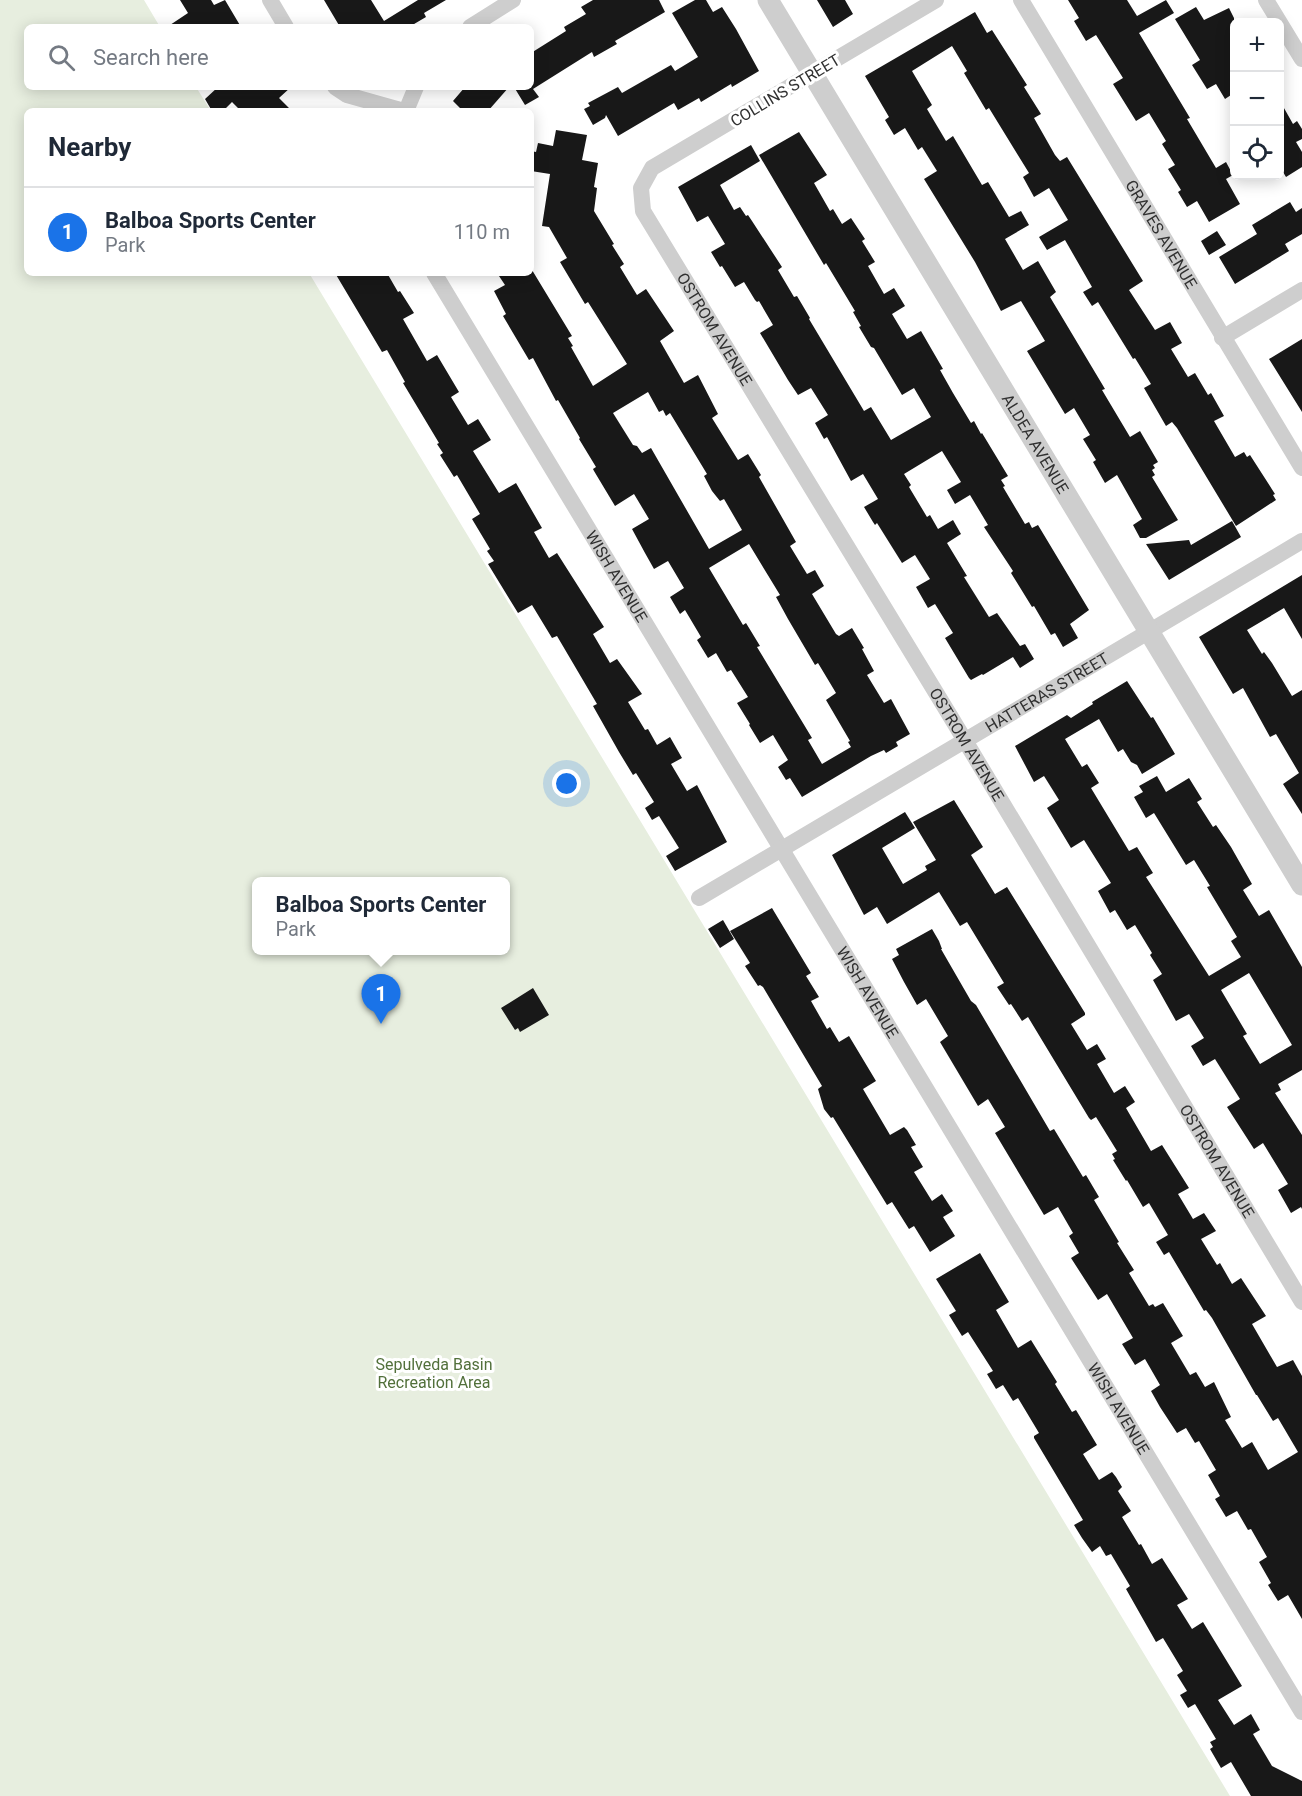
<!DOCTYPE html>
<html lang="en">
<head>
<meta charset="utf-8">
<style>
  body { margin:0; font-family:Roboto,sans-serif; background:#f6f6f7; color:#1f2937 }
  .controls { position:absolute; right:18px; top:18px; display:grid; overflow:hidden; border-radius:9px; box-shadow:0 3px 15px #0003 }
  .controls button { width:54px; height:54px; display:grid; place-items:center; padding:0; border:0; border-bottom:2px solid #e0e1e3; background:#fff; color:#1f2937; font:30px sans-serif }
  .you { position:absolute; left:567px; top:784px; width:21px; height:21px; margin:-15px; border:4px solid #fff; border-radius:50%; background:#1a73e8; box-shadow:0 0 0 9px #1a73e833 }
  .badge { display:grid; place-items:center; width:39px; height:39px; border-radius:50%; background:#1a73e8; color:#fff; font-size:20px; font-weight:700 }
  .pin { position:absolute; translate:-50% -50px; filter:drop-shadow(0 2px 3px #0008) }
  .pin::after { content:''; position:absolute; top:32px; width:21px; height:18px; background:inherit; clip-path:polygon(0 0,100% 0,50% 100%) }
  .popup { position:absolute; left:252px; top:877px; width:258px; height:78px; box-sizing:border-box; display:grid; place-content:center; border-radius:9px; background:#fff; filter:drop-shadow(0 2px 4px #0005); font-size:20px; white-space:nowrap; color:#747a83 }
  .popup b { font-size:22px; color:#1f2937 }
  .popup::after { content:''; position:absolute; left:50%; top:100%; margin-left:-12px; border:12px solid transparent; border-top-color:#fff }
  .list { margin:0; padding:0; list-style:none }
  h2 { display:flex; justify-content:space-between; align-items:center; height:78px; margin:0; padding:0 24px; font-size:26px }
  h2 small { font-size:20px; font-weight:400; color:#747a83 }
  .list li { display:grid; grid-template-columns:39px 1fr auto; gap:18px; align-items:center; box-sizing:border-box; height:90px; padding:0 24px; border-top:2px solid #e0e1e3 }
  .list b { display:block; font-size:22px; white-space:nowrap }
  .list p { margin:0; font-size:20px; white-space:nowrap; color:#747a83 }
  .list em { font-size:20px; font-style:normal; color:#747a83 }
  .icon { flex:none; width:33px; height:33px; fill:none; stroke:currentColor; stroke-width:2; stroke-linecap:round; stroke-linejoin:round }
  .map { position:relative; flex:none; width:1302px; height:1796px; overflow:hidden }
  .search { position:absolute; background:#fff; box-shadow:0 3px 15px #0003; left:24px; top:24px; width:510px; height:66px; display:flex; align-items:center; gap:15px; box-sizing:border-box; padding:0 21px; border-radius:9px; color:#747a83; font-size:22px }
  .panel { position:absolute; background:#fff; box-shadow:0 3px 15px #0003; left:24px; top:108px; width:510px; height:168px; border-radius:9px }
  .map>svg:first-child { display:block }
  .green { fill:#e7eedf; fill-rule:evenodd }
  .building { fill:#181818; fill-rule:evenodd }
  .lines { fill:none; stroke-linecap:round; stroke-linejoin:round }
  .minor { stroke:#cecece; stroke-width:16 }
  .tertiary { stroke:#cecece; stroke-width:21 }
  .labels { text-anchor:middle; stroke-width:6; stroke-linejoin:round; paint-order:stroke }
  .street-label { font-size:16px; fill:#313131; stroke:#fff }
  .park-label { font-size:16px; fill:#52703b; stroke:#fff }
</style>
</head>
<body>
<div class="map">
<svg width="1302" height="1796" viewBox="0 0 1302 1796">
  <rect width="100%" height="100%" fill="#fff"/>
  <path class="green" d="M0,0h144l16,27h-133v60h169l15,24h-184v162h282l921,1523h-1230zM256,882h250v68h-250z"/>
  <path class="building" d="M180,0h31l3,5 11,-5 16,27h-74l21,-14z
    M324,0h47l13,21 34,-21h28l-22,13 2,4 -17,10h-69z
    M593,0h66l6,12 -50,29 2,3 -23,13 -2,-5 -59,37 6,8 -14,8 -11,-18h17v-34l35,-22 -2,-4 22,-13 -5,-7z
    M695,0h11l7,12 9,-5 14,22 23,42 -27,16 -1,-3 -30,18 -2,-4 -21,12 -4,-7 -56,33 -12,-21 -1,3 -12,7 -9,-16 6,-3 -2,-3 30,-16 4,6 49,-28 4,6 23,-14 -26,-44z
    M817,0h28l8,14 -20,13z
    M1068,0h59l10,16 29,-16 8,13 -35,20 51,85 -3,1 29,49 10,-6 7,13 -7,4 14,25 -31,18 -12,-21 -10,6 -9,-15 3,-2 -13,-21 7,-4 -13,-21 4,-3 -17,-28 -13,8 -23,-37 10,-6 -27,-43 -10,6 -12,-20 5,-3z
    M1196,7l8,13 25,-12 5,10v75l-9,6 -9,-15 -9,5 -15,-24 8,-5 -25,-41z
    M975,12l12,21 5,-3 35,55 -3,2 17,27 -7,4 21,37 5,6 7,-4 76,124 -14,9 26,40 15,-8 12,21 -11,6 17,28 7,-4 13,22 3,-2 13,23 -10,5 21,36 9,-5 3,5 3,-2 25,39 -2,1 3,5 -40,26 -59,-98 -5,-6 -6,4 -22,-38 7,-4 -16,-26 -2,1 -35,-57 -6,4 -9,-14 9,-5 -27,-47 -18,10 -8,-13 29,-17 -19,-32 -15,9 -11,-20 6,-4 -40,-65 -3,2 -22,-37 3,-2 -15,-25 -40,25 20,34 -5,4 19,32 7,-5 29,49 6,-3 21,35 12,-6 8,14 -24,14 18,31 15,-9 18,31 -6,5 55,92 -3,1 28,47 10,-6 18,31 -5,3 2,3 -3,2 3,5 -3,2 26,43 -32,18h-6l-7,-13 9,-6 -25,-44 -12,8 -12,-21 3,-2 -13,-21 7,-4 -16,-27 -9,6 -38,-63 18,-10 -24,-40 -20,10 -26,-49 -51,-83 13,-8 -15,-24 -4,3 -13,-22 -11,7 -9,-15 4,-3 -24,-41z
    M218,87h73l-12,11 13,13h-51l-9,-9 -9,9h-11l-7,-12z
    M465,87h44l-21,24h-25l-10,-10z
    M1280,101l13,23 4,-3 5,8v10l-6,3 6,10v15l-16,10 -6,-10z
    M556,130l31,5 -5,25 16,3 -4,24 3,1 -3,23 20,33 -2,1 12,19 -4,3 17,28 9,-6 28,42 -14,10 24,42 14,-8 20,39 -6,4 26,42 10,-6 13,21 -2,2 37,65 -6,4 17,28 8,-4 9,16 -12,8 24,40 3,2 13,-8 12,20 -2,1 12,22 -7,4 17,28 7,-4 19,35 -14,8 2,4 -12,7 -2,-3 -13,6 -69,41 -12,-19 -4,2 -8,-13 10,-7 -15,-25 -13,8 -11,-18 1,-1 -13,-21 11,-6 -17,-27 -4,2 -11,-19 -8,5 -11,-18 4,-3 -16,-27 -5,4 -10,-17 14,-9 -16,-27 -14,8 -9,-16 -13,-24 17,-10 -15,-25 -19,12 -21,-35 -1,-2 3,-2 -17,-28 1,-1 -7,-12 -15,-26 -2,1 -23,-43 -4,2 -26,-44 3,-2 -12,-23 11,-6 -8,-12h34l1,-3 40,66 -4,2 5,8 -2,1 22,39 34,-22 -39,-62 -3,2 -25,-42 7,-4 -18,-31 -7,-1 8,-52 -19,-3v-20l5,1 2,-9 15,3zM648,392l11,20 4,-2 3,6 4,-3 37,61 -3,2 8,15 8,10 4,-2 18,31 -33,19 -58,-101 -9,5 -5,-7 -4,-1 -20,-32zM749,544l31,51 -4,2 12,22 27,46 3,-2 18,30 -10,7 24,41 -2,1 3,5 -29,17 -14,-24 4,-2 -55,-91 3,-1 -14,-23 -3,2 -34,-57z
    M799,132l28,43 -13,8 16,28 3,-2 9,15 9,-6 14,21 -3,2 13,21 -7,4 16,28 10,-6 11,18 -13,8 15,25 14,-8 22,38 -3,1 13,23 18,30 3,-2 7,13 1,-1 26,43 -7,4 4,6 -2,1 22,37 4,-2 3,6 6,-3 51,85 -19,14 8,14 -15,9 -8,-14 -4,2 -17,-29 -2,1 -21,-34 2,-2 -29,-44 4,-2 -18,-30 -15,9 -8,-14 14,-8 -19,-31 -38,23 7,11 -2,2 18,30 3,-2 8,14 15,-9 8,14 -14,9 20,33 -3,1 25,40 8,-4 23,33 5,-2 9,15 -14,9 -7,-11 -30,18 -1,-1 -11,6 -2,-2 -24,-40 8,-5 -18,-29 -7,4 -12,-21 14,-8 -15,-24 -13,8 -25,-40 -2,2 -2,-3 -9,-15 14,-8 -15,-25 -12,7 -24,-44 -3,2 -9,-16 13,-8 -17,-27 -13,7 -10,-15 -28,-47 13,-8 -14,-24 -2,1 -2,-2 -11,-18 -9,5 -13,-21 -2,1 -9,-15 14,-8 -17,-28 -11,6 -19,-35 73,-42 9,16 -40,24 14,25 6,-3 6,9 2,-1 4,6 30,46 -4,3 16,27 3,-1 13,22 -1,1 55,92 7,-4 20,33 40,-23 -17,-29 -12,7 -28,-47 -3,-1 -12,-20 2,-1 -8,-14 2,-1 -29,-48 -2,2 -65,-110z
    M1290,202l6,10 6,-4v26l-17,10 4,7 -54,33 -16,-27 38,-23 -5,-9z
    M1217,231l9,14 -17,10 -8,-14z
    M335,273h52l11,19 2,-1 14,22 -11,6 24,42 10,-6 22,37 -8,5 17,28 10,-6 13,21 -18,11 26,42 17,-10 26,45 -8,4 15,26 8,-5 47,74 -11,7 17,29 7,-4 25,35 -14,8 17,28 3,-1 9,16 13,-8 12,21 -11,6 16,27 10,-6 30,57 -52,29 -9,-15 13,-8 -20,-32 -7,4 -7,-12 9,-6 -18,-29 -3,2 -14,-23 -26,-46 4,-2 -40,-68 -5,2 -20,-33 -14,8 -30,-49 6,-3 -7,-10 3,-2 -18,-30 8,-5 -23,-39 -3,2 -14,-22 3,-2 -6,-9 2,-1 -36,-60 2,-1 -18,-32 -5,2z
    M1302,339v73l-33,-53z
    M1232,521l9,16 -72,43 -23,-36 43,-4 2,5z
    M1302,575v64l-18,-31 -37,22 15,24 2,-2 8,11 20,33 10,-6v124l-19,-30 16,-11 -23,-39 -6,3 -27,-49 -10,6 -34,-57z
    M1127,681l24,37 2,-1 22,37 -33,20 -5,-9 -6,-3 -8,-13 -5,3 -19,-33 -34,20 17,28 5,-3 12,19 -8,5 38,63 8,-4 16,26 -7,4 63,99 32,-19 -10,-16 6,-4 -30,-50 3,-1 -16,-26 -8,5 -32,-52 -8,5 -12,-21 9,-5 -4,-6 18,-10 9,16 23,-14 13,21 -5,3 16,25 3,-2 15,22 21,37 -9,6 16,26 10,-6 33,57v103l-24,14 3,6 -6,3 27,42v74l-1,-2 -10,6 -13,-23 10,-6 -25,-41 -9,6 -27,-42 13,-8 -25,-40 -12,7 -12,-20 13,-8 -15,-24 -13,7 -23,-41 9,-6 -12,-19 2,-2 -17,-28 -8,5 -12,-20 -5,3 -12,-22 13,-8 -27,-43 -13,8 -24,-40 12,-8 -15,-24 -10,6 -19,-36 52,-31 4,3 22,-14 -1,-2zM1249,973l43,72 -32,19 -17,-28 4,-2 -26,-44z
    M954,800l29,47 -12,8 24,39 12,-7 78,126v2l-14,9 16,26 10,-6 9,15 -9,5 17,29 11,-7 10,16 -9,6 25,43 11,-6 27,43 -11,6 15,25 11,-6 12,18 -15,8 16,26 3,-2 12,21 9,-6 25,38 -14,8 25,43 16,-7 9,16v243l-14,-24 -10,6 -10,-16 3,-2 -12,-21 8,-5 -16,-28 -3,1 -11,-19 -11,6 -11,-18 5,-3 -12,-21 8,-5 -17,-29 -4,2 -9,-15 -9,5 -17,-26 -9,-16 9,-6 -15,-26 -10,6 -13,-21 11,-6 -26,-44 -9,6 -27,-42 8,-5 -10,-17 4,-3 -15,-26 -14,8 -49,-82 10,-6 -17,-28 -10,7 -38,-64 8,-6 -22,-37 -9,6 -13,-23 -12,-23 7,-4 -3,-6 36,-20 7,12 3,8h-1l30,52 5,4 74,126 4,-2 29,48 3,-2 13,22 -5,3 25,42 -2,1 17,27 -5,3 20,33 4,-2 2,3 8,-4 20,33 -12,7 19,32 6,-3 9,15 9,-5 17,35 -6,3 17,28 10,-6 16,28 30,-18 -20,-34 -5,3 -16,-26h-1l-44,-77 -6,-8 -2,1 -35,-59 -5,3 -8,-13 12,-7 -19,-32 -6,4 -16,-27 -1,1 -13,-21 2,-1 -3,-5 5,-3 -21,-34 -5,3 -2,-2 -61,-101 -6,4 -11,-17 -2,1 -12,-18 7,-4 -37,-61 -7,4 -21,-34 -52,32 -10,-17 -13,8 -32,-60 73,-43 10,16 -33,20 21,36 24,-14 -2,-4 11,-6 -23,-38z
    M772,908l39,65 -5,3 13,21 -8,4 16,28 3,-2 9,15 10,-6 27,45 -13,8 27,46 14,-8 3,3 9,15 -5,2 12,20 -9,5 18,29 10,-7 11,17 -10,6 12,19 -25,16 -16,-26 -5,3 -17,-27 -5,3 -54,-88 -2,1 -7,-9 -6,-20 4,-3 -59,-99 -3,-2 -2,1 -13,-20 5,-3 -20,-32z
    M723,920l11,19 -14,9 -12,-19z
    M533,988l16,27 -29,17 -2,-4 -3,2 -14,-22z
    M980,1253l29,49 -13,8 22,38 13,-8 26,42 -2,2 17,28 4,-2 21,35 -14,9 16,26 13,-8 4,5 6,10 -4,4 13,20 -9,6 17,28 2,-1 11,20 10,-6 26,41 -11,6 15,24 11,-7 39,64 -24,14 16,25 17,-11 9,16 -7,4 19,32 30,15v15h-51l-20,-34 -10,6 -11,-19 3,-2 -3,-5 6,-3 -21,-35 -7,4 -8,-13 7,-4 -10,-16 6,-4 -20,-33 -7,4 -30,-53 4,-3 -19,-32 -5,2 -6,-10 -8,6 -10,-14 -8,-13 9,-5 -49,-82v-2l5,-3 -21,-35 -5,3 -10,-16 -7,4 -9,-15 6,-3 -25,-39 -6,4 -13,-21 7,-4 -20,-32z"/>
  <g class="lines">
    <g class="minor">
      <path d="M270,0l16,27"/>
      <path id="s1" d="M936,0l-284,168 -11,20 2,23 309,508 350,583"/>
      <path id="s2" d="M1021,0l281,468"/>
      <path d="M1266,0l36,59"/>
      <path d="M470,27l43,-27"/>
      <path d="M335,87l12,8 57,16"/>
      <path d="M406,111l10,-24"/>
      <path id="s3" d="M434,273l868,1439"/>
      <path d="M1222,338l80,-48"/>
      <path id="s4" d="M699,898l603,-357"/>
    </g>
    <path class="tertiary" id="s5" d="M768,0l534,885"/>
  </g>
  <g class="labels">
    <g class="street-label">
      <text transform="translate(785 90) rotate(-31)" y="6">COLLINS STREET</text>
      <text dy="6" stroke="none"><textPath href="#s2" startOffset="273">GRAVES AVENUE</textPath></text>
      <text dy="6" stroke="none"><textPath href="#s1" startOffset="514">OSTROM AVENUE</textPath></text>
      <text dy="6" stroke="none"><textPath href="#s5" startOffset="518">ALDEA AVENUE</textPath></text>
      <text dy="6" stroke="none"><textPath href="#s3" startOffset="354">WISH AVENUE</textPath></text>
      <text dy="6" stroke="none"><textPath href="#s4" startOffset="404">HATTERAS STREET</textPath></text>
      <text dy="6" stroke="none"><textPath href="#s1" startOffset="1000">OSTROM AVENUE</textPath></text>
      <text dy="6" stroke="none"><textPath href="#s3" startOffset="840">WISH AVENUE</textPath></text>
      <text dy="6" stroke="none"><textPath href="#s1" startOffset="1486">OSTROM AVENUE</textPath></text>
      <text dy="6" stroke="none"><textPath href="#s3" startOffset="1326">WISH AVENUE</textPath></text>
    </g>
    <g class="park-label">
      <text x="434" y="1370">Sepulveda Basin<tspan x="434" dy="18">Recreation Area</tspan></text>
    </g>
  </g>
</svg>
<div class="controls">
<button>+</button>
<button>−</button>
<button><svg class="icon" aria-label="locate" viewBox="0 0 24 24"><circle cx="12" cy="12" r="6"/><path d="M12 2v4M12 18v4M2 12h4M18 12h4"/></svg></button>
</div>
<div class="you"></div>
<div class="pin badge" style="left:381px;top:1024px">1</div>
<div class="popup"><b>Balboa Sports Center</b>Park</div>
<div class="search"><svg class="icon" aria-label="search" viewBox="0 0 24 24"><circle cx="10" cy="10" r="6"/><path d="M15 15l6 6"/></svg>Search here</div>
<section class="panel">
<h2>Nearby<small></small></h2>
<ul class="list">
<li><span class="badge">1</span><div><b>Balboa Sports Center</b><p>Park</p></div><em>110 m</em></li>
</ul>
</section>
</div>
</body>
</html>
